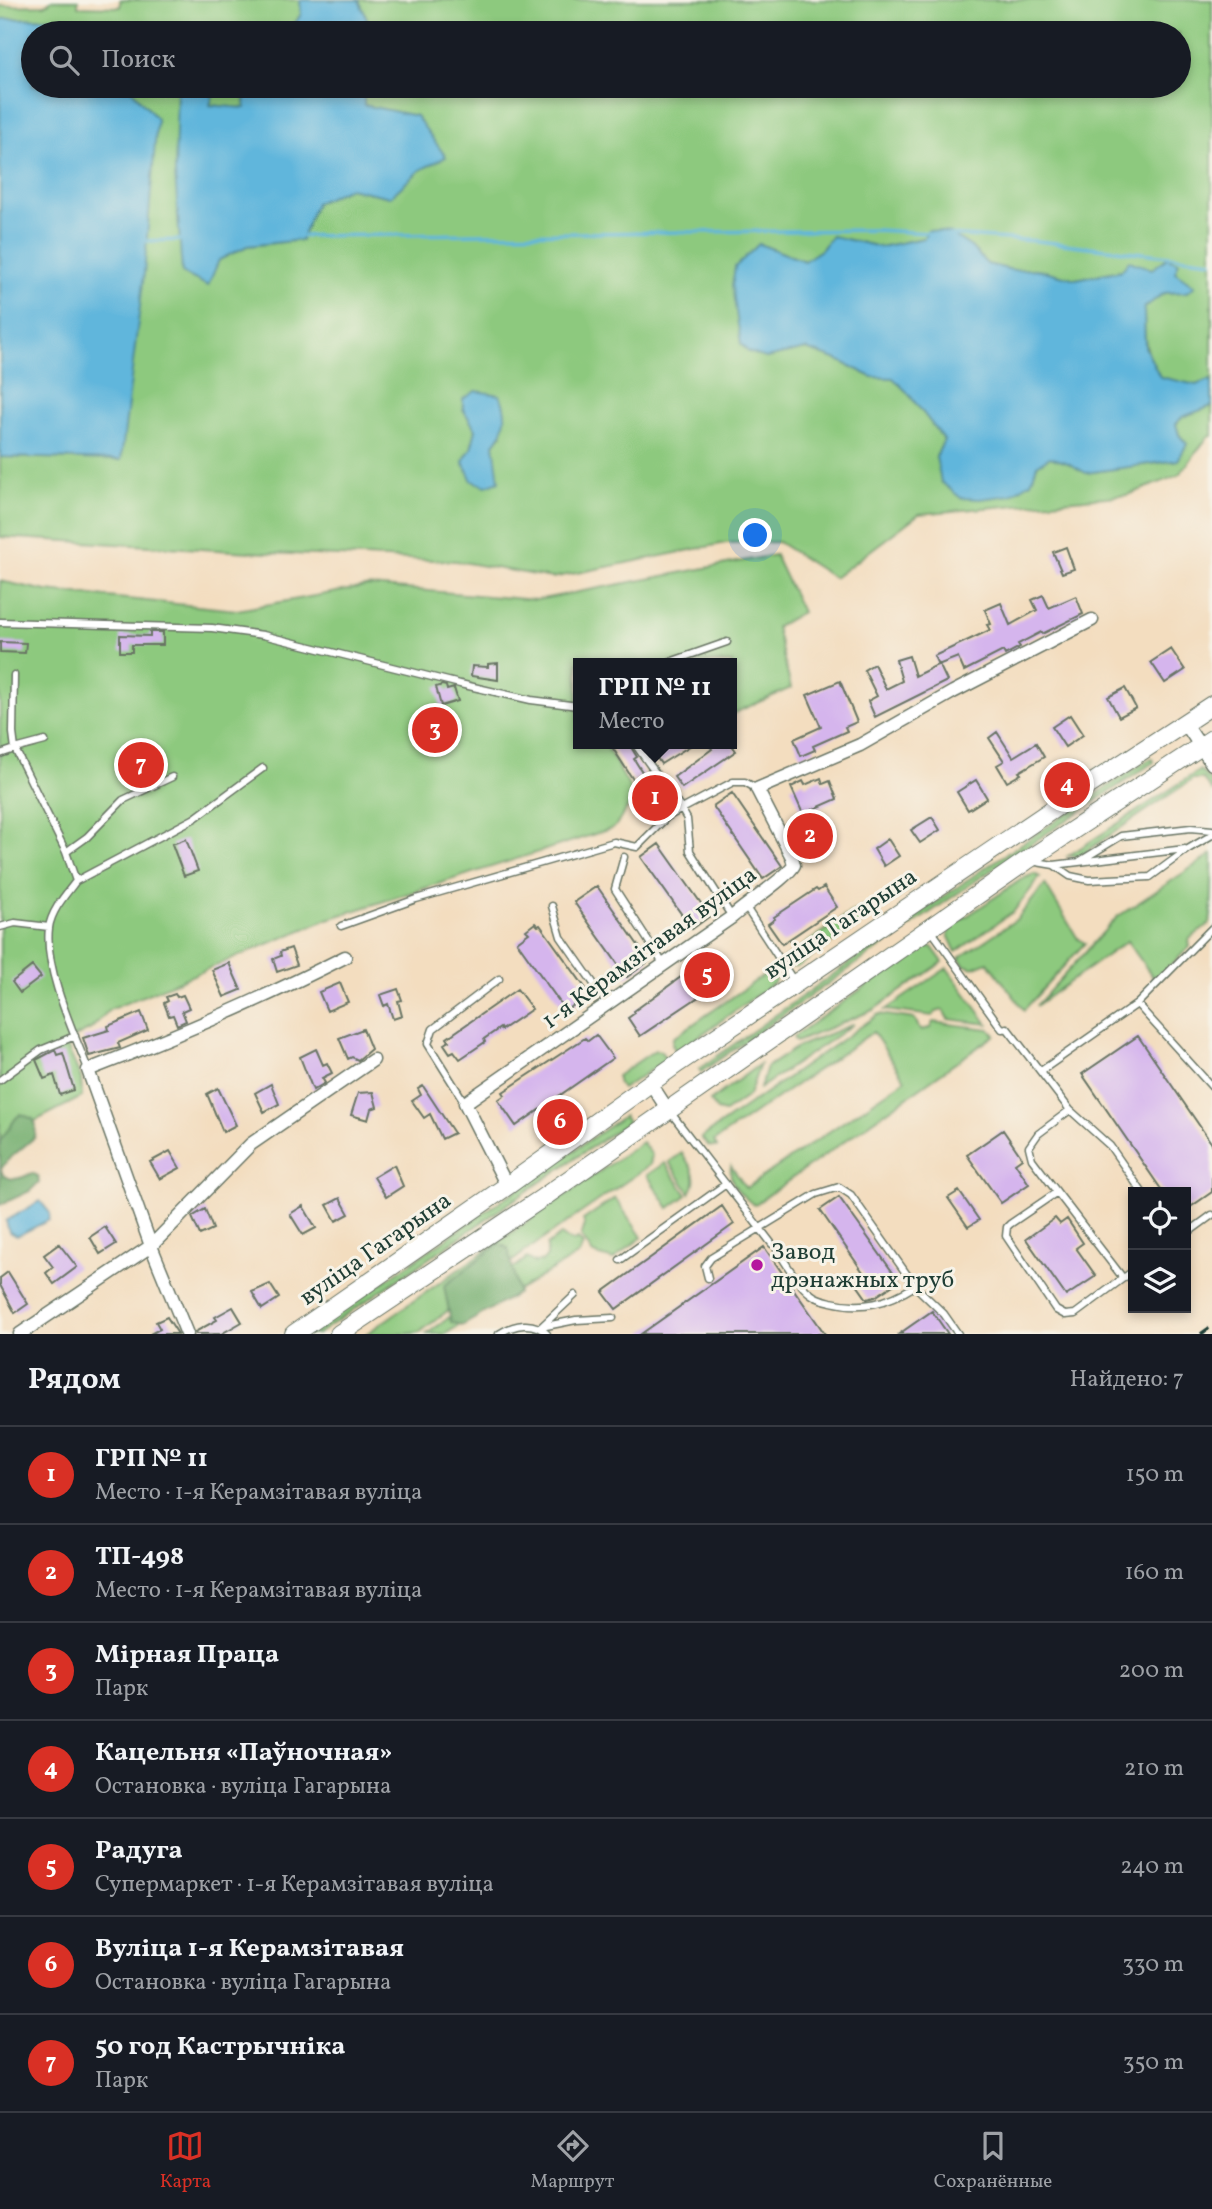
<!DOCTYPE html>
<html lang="ru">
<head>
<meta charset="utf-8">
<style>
  body { margin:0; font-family:Vollkorn,serif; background:#242831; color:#f1f3f6 }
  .controls { position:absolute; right:21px; bottom:21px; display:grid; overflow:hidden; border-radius:0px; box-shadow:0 4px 10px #0003 }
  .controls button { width:63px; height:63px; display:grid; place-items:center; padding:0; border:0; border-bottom:2px solid #363941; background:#171b24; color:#f1f3f6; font:35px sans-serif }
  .you { position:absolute; left:756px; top:536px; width:24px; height:24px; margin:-18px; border:5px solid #fff; border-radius:50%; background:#1a73e8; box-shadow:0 0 0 10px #1a73e833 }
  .badge { display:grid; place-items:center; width:46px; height:46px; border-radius:50%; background:#d93025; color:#fff; font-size:23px; font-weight:700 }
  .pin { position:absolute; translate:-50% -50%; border:4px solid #fff; box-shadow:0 2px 7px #0006 }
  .popup { position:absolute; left:573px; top:658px; width:164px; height:91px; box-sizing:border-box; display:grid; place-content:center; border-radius:0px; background:#171b24; filter:drop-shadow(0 2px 5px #0005); font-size:23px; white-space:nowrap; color:#9ea1a6 }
  .popup b { font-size:26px; color:#f1f3f6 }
  .popup::after { content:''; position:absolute; left:50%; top:100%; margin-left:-14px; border:14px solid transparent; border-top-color:#171b24 }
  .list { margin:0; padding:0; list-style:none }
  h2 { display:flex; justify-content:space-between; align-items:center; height:91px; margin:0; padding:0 28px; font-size:30px }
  h2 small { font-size:23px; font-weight:400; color:#9ea1a6 }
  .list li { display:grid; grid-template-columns:46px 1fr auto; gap:21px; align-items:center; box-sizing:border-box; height:98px; padding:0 28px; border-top:2px solid #363941 }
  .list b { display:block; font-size:26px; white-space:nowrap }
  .list p { margin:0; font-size:23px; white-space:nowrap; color:#9ea1a6 }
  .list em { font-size:23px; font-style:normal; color:#9ea1a6 }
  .icon { flex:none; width:38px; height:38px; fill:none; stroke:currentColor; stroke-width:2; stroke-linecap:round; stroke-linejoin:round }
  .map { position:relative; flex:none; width:1212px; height:1334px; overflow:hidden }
  .search { position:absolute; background:#171b24; box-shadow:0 4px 10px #0003; left:21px; right:21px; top:21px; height:77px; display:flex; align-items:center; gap:18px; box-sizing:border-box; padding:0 24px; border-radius:38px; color:#9ea1a6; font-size:26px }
  .sheet { height:777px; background:#171b24 }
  nav { display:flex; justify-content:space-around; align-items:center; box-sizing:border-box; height:98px; border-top:2px solid #363941; background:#171b24; font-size:19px; color:#9ea1a6 }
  nav a { display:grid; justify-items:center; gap:4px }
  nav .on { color:#d93025 }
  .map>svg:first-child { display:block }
  .green { fill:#8dc97e; stroke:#568359; stroke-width:2; fill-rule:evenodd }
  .forest { fill:#72ad6d; stroke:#487550; stroke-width:2 }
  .water { fill:#60b6dc; stroke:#407a88; stroke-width:2 }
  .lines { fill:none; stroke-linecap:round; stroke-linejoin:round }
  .stream { stroke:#60b6dc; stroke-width:3.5 }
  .building { fill:#d5b5ed }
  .service-casing { stroke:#697565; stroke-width:9 }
  .minor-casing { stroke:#697565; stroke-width:15 }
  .primary-casing { stroke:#697565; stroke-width:20 }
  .service { stroke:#fff; stroke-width:6 }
  .minor { stroke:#fff; stroke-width:12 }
  .primary { stroke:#fff; stroke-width:18 }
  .rail { stroke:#1f3d34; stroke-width:3.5; stroke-dasharray:10 5; stroke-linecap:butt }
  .poi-dot { fill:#b5179e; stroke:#f7f3e8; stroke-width:2.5 }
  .labels { text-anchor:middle; stroke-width:6; stroke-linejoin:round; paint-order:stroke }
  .street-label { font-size:24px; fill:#1f3d34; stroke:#f7f3e8 }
  .poi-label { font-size:24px; fill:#1f3d34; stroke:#f7f3e8; text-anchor:start }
</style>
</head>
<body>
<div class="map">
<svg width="1212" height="1334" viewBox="0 0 1212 1334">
  <rect width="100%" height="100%" fill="#f7f3e8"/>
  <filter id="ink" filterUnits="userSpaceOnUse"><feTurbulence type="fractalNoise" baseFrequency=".0143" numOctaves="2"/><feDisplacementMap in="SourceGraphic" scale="14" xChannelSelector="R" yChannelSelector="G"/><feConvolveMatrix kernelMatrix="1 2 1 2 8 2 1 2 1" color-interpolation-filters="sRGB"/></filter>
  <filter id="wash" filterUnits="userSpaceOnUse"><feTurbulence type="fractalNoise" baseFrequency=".00686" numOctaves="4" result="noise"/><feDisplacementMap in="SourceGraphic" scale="28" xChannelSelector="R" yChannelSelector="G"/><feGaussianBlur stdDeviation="1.57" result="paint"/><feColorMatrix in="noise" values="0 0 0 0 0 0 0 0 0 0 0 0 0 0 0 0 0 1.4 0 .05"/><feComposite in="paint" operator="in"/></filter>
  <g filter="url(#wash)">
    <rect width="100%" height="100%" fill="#f3ddbf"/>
    <path class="green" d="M52,0h26v6l42,1v-7h180l1,14 -12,19h-207l-13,-15 -69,1v-13l45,-1z
      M359,0h853v383l-2,-3 -14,5 -36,-8c-16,-26 -16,-39 -16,-70l20,-14 22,-1 -34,-23 -30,1 -46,9 -40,-10 -24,1 -25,-6 -16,-17 -47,-9 -44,9 -48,-11 -11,14 -16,11 -46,-17 -9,9 16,105 40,-9 32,11 34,17 21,1 14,14 37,48 -8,17 95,25 6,-17 13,-8 18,6 18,10 92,-13 9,-16 -8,-10 -3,-10 6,-7 30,-11v30l-4,1 -29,38 -51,20 -209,19 -85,64 -56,-36 -52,1 -174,35 -96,-17 -189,-8 -267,-16v-80l121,3 36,-341 -29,-33h49v21l42,153 28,-14 54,-6 15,-37 33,-15 41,9 30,-27 25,-13 -29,-41 -52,-11v-17l20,-2h795v-53h-806zM463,409l39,25 -8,10 -31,17 8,-12 5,-19z
      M216,86h30l-1,22 -35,-3z
      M775,555l27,57 -26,15 15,61 -59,26v-51h-154v81h27l30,53 -21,31 -286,91 -219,91 -18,19 -26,13 16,36 1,19 -82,42v-558l47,10 190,19 133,-24 166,14z
      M1151,758l3,4 -173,115 -280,195 -2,-3 277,-195z
      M1200,770l12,13v8l-9,-12h-10l-114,77h-11z
      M1212,854c0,13 0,60 -2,68 -6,10 -15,10 -21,18l1,7 -35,33 -28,-39 -91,65 81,-89z
      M1034,874l6,3 -26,34 -58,41 -8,-17 3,-8 71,-48z
      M1045,884l33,55 7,4 -61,67 -36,-48 -15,6 -9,-3 -5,-7 58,-39z
      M910,889l-113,78h-6l-7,-8 66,-46z
      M923,946l9,1 11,15 -70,48 -77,32 -3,-5z
      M947,968l41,56 -40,-5 -5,-9 -7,2 -3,4 -48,-6z
      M773,969l3,6 -2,8 -97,69 -5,-7 1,-7z
      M879,1014l36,5 5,11 10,-2 3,-6 56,7 6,6 -241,170c-13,-10 -26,-21 -23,-39l15,22 159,-108 -32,-48 -159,109 3,6 -8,-1 -8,-8z
      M854,1024l-94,64 7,-21 32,-21z
      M655,1050l6,1 5,9 -44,29 -5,-7v-6z
      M760,1064l-11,31 -24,17 -8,-2 -7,-9z
      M624,1116l4,6 -310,212h-10z
      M642,1142l10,13 -2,10 -127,88 -103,79 -12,2h-42z
      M682,1153c9,14 18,24 8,40l-21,-31z
      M665,1163l22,32 -18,13 -22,-33z
      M615,1198l27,39 -29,23 -20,-6 -12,-18 4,-11 -2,-5z
      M561,1235l7,5 6,1 4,-2 5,6 -4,9 -134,80h-18l100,-76 8,5 8,-2 4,-5v-11z"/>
    <path class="forest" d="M21,1114l12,5 3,6 -1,12 -26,22 -8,10 2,6c9,7 19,3 29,-2l6,3 1,6 -9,9 -30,14v-64l16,-23z
      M499,1244l9,4 10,45 -56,33 -11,-4 -7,-36z"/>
    <path class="water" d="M300,0h59l14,33h-84l12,-19z
      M69,18l13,15h-49v53h95l29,33 -13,155 -23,186 -121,-3v-438z
      M177,86h39l-6,19 35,3 1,-22h138l-20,2v17l52,11 30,41 -26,13 -30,27 -41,-9 -33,15 -15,37 -54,6 -28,14 -11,26 -26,-13 -7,-100z
      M928,230l22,3 21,14 16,17 25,6 24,-1 40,10 46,-9 7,-9 23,8 15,-11 12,4 -4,10 20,14 -9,6 -22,1 -20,15 1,39 15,30 36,8 14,-5 2,3v23l-30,11 -6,7 3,11 8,9 -9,16 -92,13 -18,-10 -18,-6 -13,8 -6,17 -21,13 -30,4 -19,-1 -20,-16 -5,-25 8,-17 -37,-48 -14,-14 -21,-1 -34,-17 -32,-11 -40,9 -18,-6 -7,-8 -9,-58 3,-19 24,-23 45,17 17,-11 11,-14 48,11 44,-9z
      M476,391l24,4c8,18 7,33 -6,49l5,37 -13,5 -14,-5 -9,-20 8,-12 5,-19 -13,-21v-10z
      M40,1201l10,12 -1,7 -32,16 -8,-4 -3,-11z"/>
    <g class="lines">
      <path class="stream" d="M949,235l88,6 175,20
        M299,236l577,-6 52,3
        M145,241l38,-1"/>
    </g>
    <g id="blocks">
      <path class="building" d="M1066,547l8,22 -12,4 -9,-21z
        M1043,595l6,13 27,-12 7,18 -41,20 -1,-2 -23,12 2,3 -15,8 -2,-4 -39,20 -6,-14 -20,8 -4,-9 56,-26 -3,-5 4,-1 -6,-14 16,-7 9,22 27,-15 -5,-10z
        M150,632h13v13h-31v7h-12v-17l30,1z
        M0,642l26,1 -1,10 -25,-1z
        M1171,649l14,21 -20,13 -14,-21z
        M909,656l6,20 24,-12 8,17 -72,36 -7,-16 9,-5 -13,-26 10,-6 12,25 16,-8 -6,-21z
        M498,663v17l-27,-4 1,-10 16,1v-3z
        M840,681l17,41 -12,5 2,4 -34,15 2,4 -14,6 -7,-17 27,-12 -14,-32z
        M442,685l4,1 1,4 7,-2 4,13 -17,5 -5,-19z
        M1125,688l11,20 -17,9 -11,-20z
        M1070,715l13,20 -18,12 -13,-20z
        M997,732l16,25 23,-14 8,14 -25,15 2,2 -14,8 -10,-17 7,-4 -15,-23z
        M610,744h19l8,13 -3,2 10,16 -10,6z
        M642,744h51l-32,20 -10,-15 -4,2z
        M709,744h22l5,7 -54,37 -8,-11 38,-28z
        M821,778l2,6 7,-3 7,18 -34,15 -12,-27 12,-6 2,4z
        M976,780l11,18 -19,12 -11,-18z
        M732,793l50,73 -19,13 -50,-73z
        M932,817l8,13 -20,13 -9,-13z
        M186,839l12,32 -14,5 -12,-32z
        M888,839l11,17 -15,10 -10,-17z
        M659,844l51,72 -18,13 -51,-72z
        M597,886l52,75 -22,16 -53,-75z
        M824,887l13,20 -55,37 -14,-20 7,-5 -1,-2 42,-28 2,2z
        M535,923l3,3 2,-1 49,68 -2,2 2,3 -8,6 -2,-3 -13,10 -49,-69 12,-9 -3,-3z
        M291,948l6,17 -20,7 -4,-13 8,-3 -1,-4z
        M714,953l16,23 -90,60 -12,-18 7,-5 -1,-2z
        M229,963l12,27 -17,7 -12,-27z
        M32,966l9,11 -21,16 -8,-11z
        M340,983l8,19 -21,9 -8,-19z
        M398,989l4,11 -4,1 4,15 -9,3 -5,-15 -4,2 -4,-11z
        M517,989l15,20 -31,21 -1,-2 -16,11 1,3 -25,17 -6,-8 -4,2 -6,-9 5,-3 -2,-3z
        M175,994l2,3 6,-2 6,13 -7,3 4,10 -9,4 -4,-10 -4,1 -5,-13 4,-2 -2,-4z
        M141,1012l7,18 -30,13 2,5 -31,8 -6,-18 26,-8 -1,-4z
        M363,1029l8,20 -13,11 -6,-3 -4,2 -9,-21z
        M596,1035l17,23 -97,68 -18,-26 7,-5 -2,-3 82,-54 3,3z
        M1138,1036l74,108v48l-26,18v-18h-23l-81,-118z
        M316,1049l7,16 4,-2 5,10 -10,5 3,5 -12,7 -13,-33z
        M55,1050l2,5 6,-2 11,37 -14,5 -6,-20 -10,4 -8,-19z
        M271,1084l8,20 -15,8 -9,-19z
        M423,1086l31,47 -12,6 -12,-25 -6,4 -12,-17 9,-6 -3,-6z
        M218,1088l18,37 -13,7 -16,-38z
        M373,1092l4,15 -6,2 -3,11 -17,-5 7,-22z
        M1003,1130l19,28 -7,5 14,21 -28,19 -34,-48z
        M170,1151l10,17 -20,11 -10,-17z
        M394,1165l9,21 -17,11 -12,-20z
        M959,1191l20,29 -11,7 -20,-29z
        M839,1197l60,84 -24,16 -8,2 -12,-17 10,-7 -45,-65z
        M340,1198l9,16 -13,7 -9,-16z
        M303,1206l13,22 -13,7 -13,-21z
        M722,1206l12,18 -118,85 -13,-17z
        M205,1209l8,20 -13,6 -8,-18z
        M1055,1218l5,6 7,-5 16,24 -7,5 20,28 -30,20 -40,-57z
        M105,1227l11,17 -16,10 -10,-17z
        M59,1244l18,23 -23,17 -8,-11 7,-6 -9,-12z
        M764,1247l61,87h-184z
        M8,1272l20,32 -13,9 -15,-28v-7z
        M270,1284l9,14 -17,11 -10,-17z
        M233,1307l9,15 -21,12h-25l-1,-2 22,-12 -2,-3z
        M932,1311l16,23h-49z
        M167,1317l11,17h-28l10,-5 -4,-7z"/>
    </g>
  </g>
  <g filter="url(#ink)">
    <use href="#blocks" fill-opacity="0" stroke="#697565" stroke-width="2"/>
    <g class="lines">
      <defs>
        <path id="service" d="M0,622l212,6 51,7 197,49 71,16 47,6
          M667,663l60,-21
          M14,675l-1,58 2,16 30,-8
          M635,744l47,66 5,9 3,32 42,66
          M0,754l15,-5 51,103
          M624,857l-9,32 49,76
          M1031,861l23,4 16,11 19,4 61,-3 38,-28 24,-14
          M1080,861l41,-25 70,-8 21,2
          M1054,865l131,-16
          M76,881l-10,-29 21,-15 36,-37 49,-23
          M552,906l9,31 47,67
          M745,906l50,77
          M341,926l75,-27 198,-57 23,5 30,-30 66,-35h12l12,7
          M0,927l15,-4 34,4
          M931,930l71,99 5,-1 63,82 40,36 32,46
          M1137,1004l75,-76
          M88,1069c-15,-38 -44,-100 -39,-141 2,-17 17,-34 27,-47l119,-63 68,-50
          M1041,1071l96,-67 75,83
          M0,1080l41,-30 34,-14
          M465,1103l-37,-59 5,-15 66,-50
          M1070,1110l-32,24 -9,13 3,12 25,33 -47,32 -3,3 -1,9 50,74 9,5 10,-1 58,-43
          M671,1113l101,131
          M1057,1192l66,86
          M1186,1234l26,-19
          M777,1250c10,14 20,34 34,44 6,5 13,6 20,8 32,8 57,1 84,-16l29,28 14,20
          M620,1260l106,-76
          M708,1278l-3,-12 6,-8 105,-64 23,-7 12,8 64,91
          M575,1295l-34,32 35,-7 37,-2
          M499,1334c15,-10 35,-14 48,0"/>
        <path id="minor" d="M1185,723l27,41
          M651,1084l17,26
          M507,1186l-42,-83 267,-186c12,-11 58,-42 62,-52l-2,-8 -35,-68 103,-44 93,-53 139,-72
          M20,1334l131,-88 100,-102 122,-84
          M187,1334l-36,-88 -63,-176c88,-34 173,-70 257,-113"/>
        <path id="primary" d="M294,1334l213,-148 171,-123 396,-268 138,-90
          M339,1334l202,-135 485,-338 186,-122"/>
      </defs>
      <use href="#service" class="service-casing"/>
      <use href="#minor" class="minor-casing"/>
      <use href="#primary" class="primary-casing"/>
      <use href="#service" class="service"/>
      <use href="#minor" class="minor"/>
      <use href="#primary" class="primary"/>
      <path class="rail" d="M1201,1334l11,-8"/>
    </g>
  </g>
  <circle class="poi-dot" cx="757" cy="1265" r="7"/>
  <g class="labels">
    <g class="street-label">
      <text transform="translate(840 923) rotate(-34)" y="8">вуліца Гагарына</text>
      <text transform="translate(649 947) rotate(-36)" y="8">1-я Керамзітавая вуліца</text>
      <text transform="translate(375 1248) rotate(-35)" y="8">вуліца Гагарына</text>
    </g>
    <g class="poi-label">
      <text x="771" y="1259">Завод<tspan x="771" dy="28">дрэнажных труб</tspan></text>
    </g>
  </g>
</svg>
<div class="controls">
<button><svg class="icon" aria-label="locate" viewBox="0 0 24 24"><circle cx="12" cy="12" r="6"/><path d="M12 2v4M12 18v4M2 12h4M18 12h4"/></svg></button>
<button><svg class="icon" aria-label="layers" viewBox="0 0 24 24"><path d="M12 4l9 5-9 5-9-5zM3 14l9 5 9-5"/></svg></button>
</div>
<div class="you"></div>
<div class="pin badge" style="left:655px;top:798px">1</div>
<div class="popup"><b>ГРП № 11</b>Место</div>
<div class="pin badge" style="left:810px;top:836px">2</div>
<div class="pin badge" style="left:435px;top:730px">3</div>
<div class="pin badge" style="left:1067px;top:785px">4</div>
<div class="pin badge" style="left:707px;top:975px">5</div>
<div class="pin badge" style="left:560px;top:1122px">6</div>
<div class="pin badge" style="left:141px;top:765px">7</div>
<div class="search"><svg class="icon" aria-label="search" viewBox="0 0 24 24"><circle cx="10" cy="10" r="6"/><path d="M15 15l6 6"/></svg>Поиск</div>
</div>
<section class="sheet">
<h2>Рядом<small>Найдено: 7</small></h2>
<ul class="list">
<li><span class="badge">1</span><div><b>ГРП № 11</b><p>Место · 1-я Керамзітавая вуліца</p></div><em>150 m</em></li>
<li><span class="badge">2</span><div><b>ТП-498</b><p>Место · 1-я Керамзітавая вуліца</p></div><em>160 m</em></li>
<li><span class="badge">3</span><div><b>Мірная Праца</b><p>Парк</p></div><em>200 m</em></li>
<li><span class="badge">4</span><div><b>Кацельня «Паўночная»</b><p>Остановка · вуліца Гагарына</p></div><em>210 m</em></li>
<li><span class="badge">5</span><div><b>Радуга</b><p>Супермаркет · 1-я Керамзітавая вуліца</p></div><em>240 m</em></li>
<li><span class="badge">6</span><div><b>Вуліца 1-я Керамзітавая</b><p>Остановка · вуліца Гагарына</p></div><em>330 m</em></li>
<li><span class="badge">7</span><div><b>50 год Кастрычніка</b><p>Парк</p></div><em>350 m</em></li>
</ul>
</section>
<nav>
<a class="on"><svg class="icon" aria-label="map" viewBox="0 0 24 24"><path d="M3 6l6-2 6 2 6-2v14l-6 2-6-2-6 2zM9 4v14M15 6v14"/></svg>Карта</a>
<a><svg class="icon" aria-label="directions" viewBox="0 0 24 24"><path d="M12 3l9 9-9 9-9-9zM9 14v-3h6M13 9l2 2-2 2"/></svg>Маршрут</a>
<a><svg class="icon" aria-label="saved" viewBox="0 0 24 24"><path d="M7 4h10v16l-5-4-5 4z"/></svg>Сохранённые</a>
</nav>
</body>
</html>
